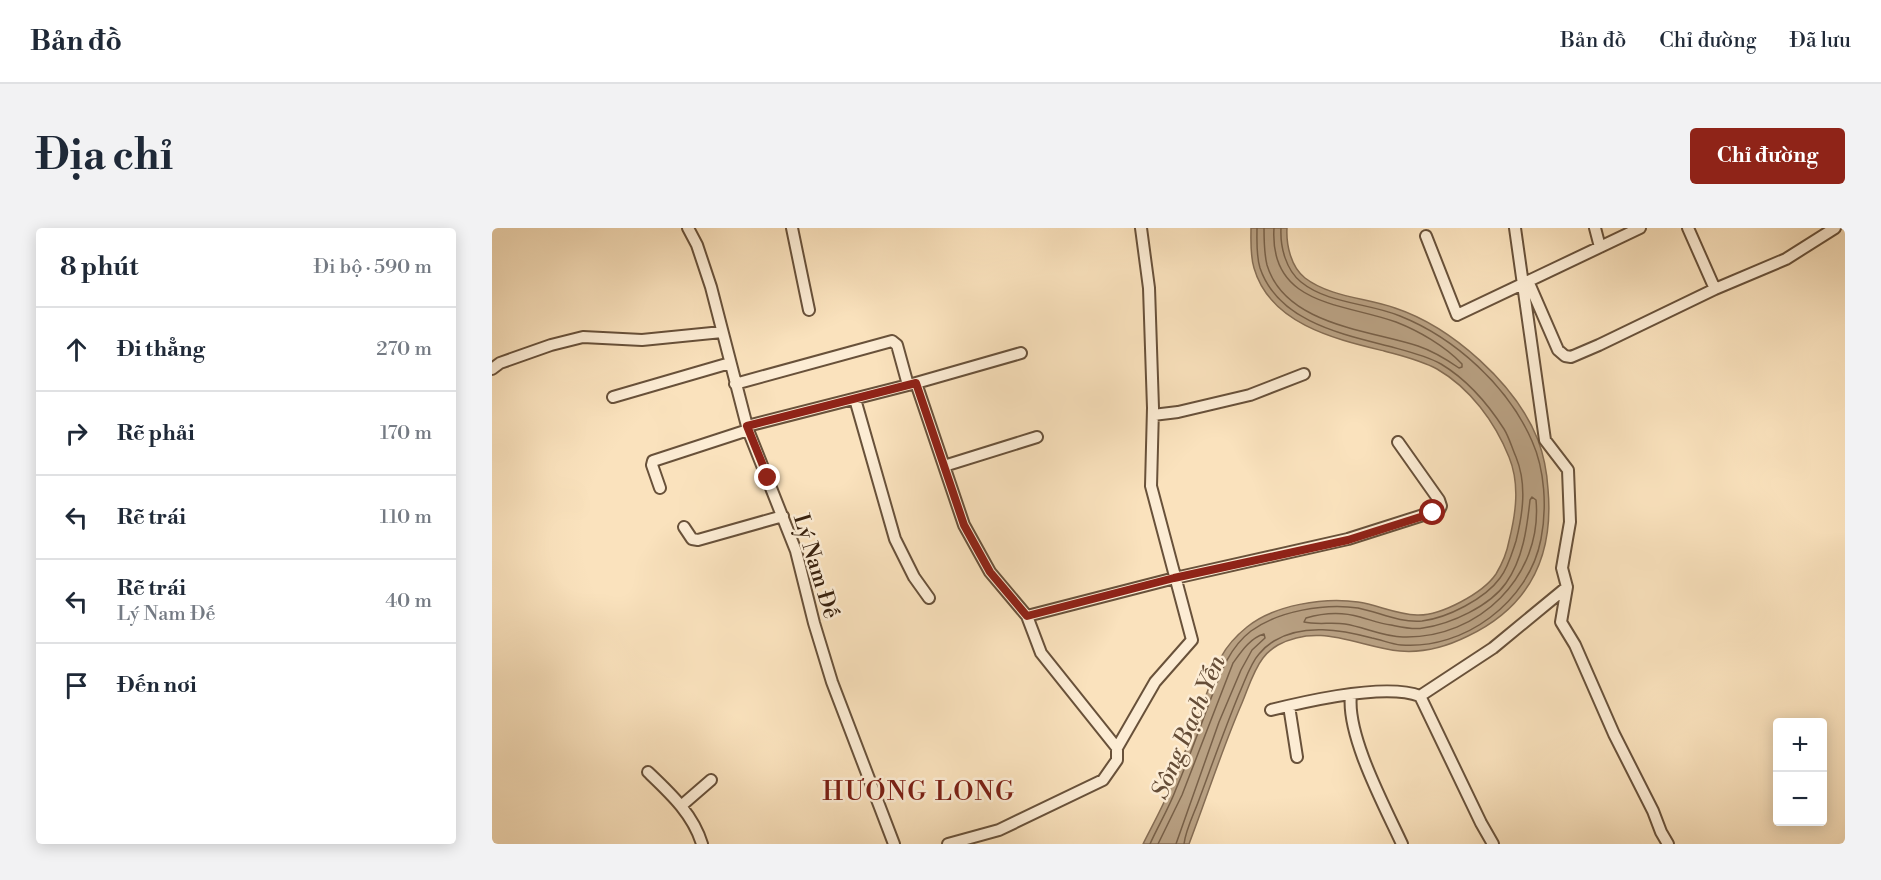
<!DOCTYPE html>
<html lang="vi">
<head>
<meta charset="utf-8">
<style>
  body { margin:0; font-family:"Libre Bodoni",serif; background:#f2f2f3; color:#1f2937 }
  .controls { position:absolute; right:18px; bottom:18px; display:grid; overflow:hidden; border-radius:6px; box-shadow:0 3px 15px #0003 }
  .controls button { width:54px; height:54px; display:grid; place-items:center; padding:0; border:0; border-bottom:2px solid #e0e1e3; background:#fff; color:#1f2937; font:30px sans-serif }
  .stop { position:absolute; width:18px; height:18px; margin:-14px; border:4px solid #8f2418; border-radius:50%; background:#fff }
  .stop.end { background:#8f2418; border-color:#fff; box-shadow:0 2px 6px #0008 }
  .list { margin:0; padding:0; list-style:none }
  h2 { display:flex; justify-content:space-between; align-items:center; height:78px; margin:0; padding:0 24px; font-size:26px }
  h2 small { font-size:20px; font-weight:400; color:#747a83 }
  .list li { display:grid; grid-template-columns:39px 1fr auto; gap:18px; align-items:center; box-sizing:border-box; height:84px; padding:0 24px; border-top:2px solid #e0e1e3 }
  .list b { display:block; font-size:22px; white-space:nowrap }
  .list p { margin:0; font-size:20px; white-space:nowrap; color:#747a83 }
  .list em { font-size:20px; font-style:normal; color:#747a83 }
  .icon { flex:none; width:33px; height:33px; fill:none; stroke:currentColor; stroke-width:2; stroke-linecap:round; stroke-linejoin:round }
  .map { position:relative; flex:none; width:1353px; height:616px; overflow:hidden; border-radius:6px }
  header { display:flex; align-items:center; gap:36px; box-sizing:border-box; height:84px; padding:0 30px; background:#fff; border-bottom:2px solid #e0e1e3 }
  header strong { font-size:28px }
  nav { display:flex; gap:33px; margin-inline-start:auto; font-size:21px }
  .intro { display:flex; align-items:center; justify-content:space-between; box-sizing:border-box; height:144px; padding:0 36px }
  h1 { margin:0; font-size:42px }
  .button { padding:15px 27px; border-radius:6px; background:#8f2418; color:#fff; font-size:21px; font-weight:700 }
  main { display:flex; gap:36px; padding:0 36px }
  aside { flex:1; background:#fff; border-radius:6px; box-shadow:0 3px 15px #0003 }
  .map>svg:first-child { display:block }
  .water { fill:#b8a082; stroke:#856d54; stroke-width:1.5 }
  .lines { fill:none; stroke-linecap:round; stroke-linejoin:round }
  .shore { stroke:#786048; stroke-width:1.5 }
  .minor-casing { stroke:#68513a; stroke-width:14 }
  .minor { stroke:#fcecd4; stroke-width:10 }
  .route { stroke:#8f2418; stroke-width:8 }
  .labels { text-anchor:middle; stroke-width:5; stroke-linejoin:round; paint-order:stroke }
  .street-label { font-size:22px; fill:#38210e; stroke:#fcecd4 }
  .water-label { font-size:24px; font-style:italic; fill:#654d37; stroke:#fcecd4 }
  .quarter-label { font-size:26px; letter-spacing:1.5px; fill:#7a1f14; stroke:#fcecd4 }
</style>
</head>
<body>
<header>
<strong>Bản đồ</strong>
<nav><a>Bản đồ</a><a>Chỉ đường</a><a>Đã lưu</a></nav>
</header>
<div class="intro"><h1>Địa chỉ</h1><a class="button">Chỉ đường</a></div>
<main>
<aside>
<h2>8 phút<small>Đi bộ · 590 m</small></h2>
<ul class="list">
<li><svg class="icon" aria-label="ahead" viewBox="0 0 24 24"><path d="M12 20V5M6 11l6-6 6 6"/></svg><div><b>Đi thẳng</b></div><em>270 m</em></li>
<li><svg class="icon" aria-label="right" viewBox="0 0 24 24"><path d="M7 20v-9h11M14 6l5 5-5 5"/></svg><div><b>Rẽ phải</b></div><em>170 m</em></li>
<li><svg class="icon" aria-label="left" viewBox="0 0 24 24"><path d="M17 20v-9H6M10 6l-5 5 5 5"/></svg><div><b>Rẽ trái</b></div><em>110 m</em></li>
<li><svg class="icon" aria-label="left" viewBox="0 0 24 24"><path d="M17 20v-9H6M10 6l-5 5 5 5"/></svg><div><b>Rẽ trái</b><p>Lý Nam Đế</p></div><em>40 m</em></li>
<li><svg class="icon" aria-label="arrive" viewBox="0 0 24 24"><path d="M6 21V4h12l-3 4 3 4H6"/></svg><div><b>Đến nơi</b></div></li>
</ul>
</aside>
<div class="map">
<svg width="1353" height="616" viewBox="0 0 1353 616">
  <rect width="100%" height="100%" fill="#fae2bd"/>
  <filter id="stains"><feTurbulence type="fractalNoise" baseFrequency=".00333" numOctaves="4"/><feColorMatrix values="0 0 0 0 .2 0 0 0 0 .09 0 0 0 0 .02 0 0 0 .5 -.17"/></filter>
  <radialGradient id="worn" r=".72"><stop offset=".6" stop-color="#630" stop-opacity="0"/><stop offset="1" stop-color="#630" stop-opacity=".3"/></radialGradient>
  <path class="water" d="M759,0h36c-1,17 4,39 18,50 25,19 61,20 90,30 57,19 121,76 143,132 6,16 9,33 10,49 6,67 -19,118 -80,147 -20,10 -45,17 -68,15 -41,-4 -80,-29 -122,-6 -5,3 -12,9 -15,13 -10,13 -15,31 -21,45 -20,46 -35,94 -53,141h-46c9,-18 19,-36 27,-55 14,-32 25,-66 38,-99 4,-10 7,-23 13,-33 6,-11 16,-22 26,-30 27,-22 77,-30 111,-25 20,3 37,12 59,13 24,1 66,-22 79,-41 6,-10 11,-22 13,-33 7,-28 11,-57 0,-84 -14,-35 -39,-69 -72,-88 -17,-9 -35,-13 -53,-18 -49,-12 -114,-27 -130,-83 -4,-13 -3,-27 -3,-40z"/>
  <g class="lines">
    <path class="shore" d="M772,0c0,12 0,25 3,37 18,60 102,65 151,81 15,5 28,13 41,22l3,-1v-3c-17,-18 -43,-33 -66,-42 -53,-19 -127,-16 -122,-94
      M1040,269l4,3c7,76 -57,139 -133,137 -19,0 -39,-10 -58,-13 -12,-2 -30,1 -41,-2l2,-4c17,-5 37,-6 54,-1 11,3 21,7 31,8 10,2 22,5 32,3 28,-4 67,-22 83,-45 17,-24 21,-55 24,-83z
      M658,616c8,-18 19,-36 26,-55 11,-26 21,-53 31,-80 11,-28 19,-59 44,-78 27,-20 74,-28 107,-23 21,4 41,15 64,13 25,-3 63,-22 78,-43 8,-10 12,-25 16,-37 7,-28 11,-57 0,-84 -4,-9 -7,-20 -12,-28 -16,-25 -38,-50 -63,-65 -16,-9 -35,-13 -53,-18 -47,-12 -110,-25 -128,-78 -4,-13 -3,-27 -3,-40
      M666,616l24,-49 51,-132c8,-11 17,-25 31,-29l1,4 -13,12 -11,20 -22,52 -43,122
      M692,616c2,-16 11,-32 16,-47 13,-35 25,-69 39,-103 6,-13 11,-30 20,-40 4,-5 10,-10 15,-13 29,-18 68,-11 98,-3 10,2 19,6 29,7 63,5 128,-43 140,-106 6,-31 4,-69 -9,-98 -24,-55 -77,-103 -132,-125 -31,-13 -72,-12 -99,-34 -15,-12 -21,-35 -20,-54"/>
    <defs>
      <path id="minor" d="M196,0l9,17 14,42 37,143 48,121 18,72 18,59 62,162
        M300,0l17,82
        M1023,0l30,212 23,30 2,52 -8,46 5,19 -6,35 14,23 39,89 39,77 8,21 7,12
        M1103,0l5,19
        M1196,0l27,61
        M934,8l31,79 183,-87
        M1036,53l30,69 7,6 6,1 28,-12 116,-56 71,-30 49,-31
        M0,141l8,-6 51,-18 32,-8 59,3 80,-8
        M424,155l48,142 26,47 37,44 14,37 76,95
        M243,156l157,-43 5,4 11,40
        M121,169l117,-34
        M363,171l40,140 19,38 15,21
        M661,187l25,-3 72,-17 54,-21
        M255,198l169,-43 105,-30
        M452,238l93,-29
        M168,260l-8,-23 1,-4 95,-31
        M192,299l8,12 6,1 85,-24
        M535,388l148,-38 173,-39 91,-29 2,-4 -2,-6 -41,-58
        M859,467c-5,40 34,112 51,149
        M928,468l73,-48 74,-61
        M797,478l8,51
        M779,482c36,-9 115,-27 149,-14l61,127 12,21
        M156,544c22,21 45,42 54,72
        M189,578l30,-26
        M456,616l51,-14 104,-50 14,-20v-12l38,-66 37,-42 -41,-154 2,-78 -4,-120 -8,-60"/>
    </defs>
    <use href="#minor" class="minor-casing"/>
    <use href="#minor" class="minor"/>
  </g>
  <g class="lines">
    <path class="route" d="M276,250l-21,-52 169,-43 48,142 26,47 37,44 147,-38 174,-38 85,-27"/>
  </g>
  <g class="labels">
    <g class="street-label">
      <text transform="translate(325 338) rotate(73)" y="8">Lý Nam Đế</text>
    </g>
    <g class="water-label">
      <text transform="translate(696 499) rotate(-67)" y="8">Sông Bạch Yến</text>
    </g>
    <g class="quarter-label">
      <text x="427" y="572">HƯƠNG LONG</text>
    </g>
  </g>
  <rect width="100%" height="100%" filter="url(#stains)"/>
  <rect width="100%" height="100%" fill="url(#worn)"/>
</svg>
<div class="controls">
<button>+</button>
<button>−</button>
</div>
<div class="stop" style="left:941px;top:285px"></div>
<div class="stop end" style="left:276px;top:250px"></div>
</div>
</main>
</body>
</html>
